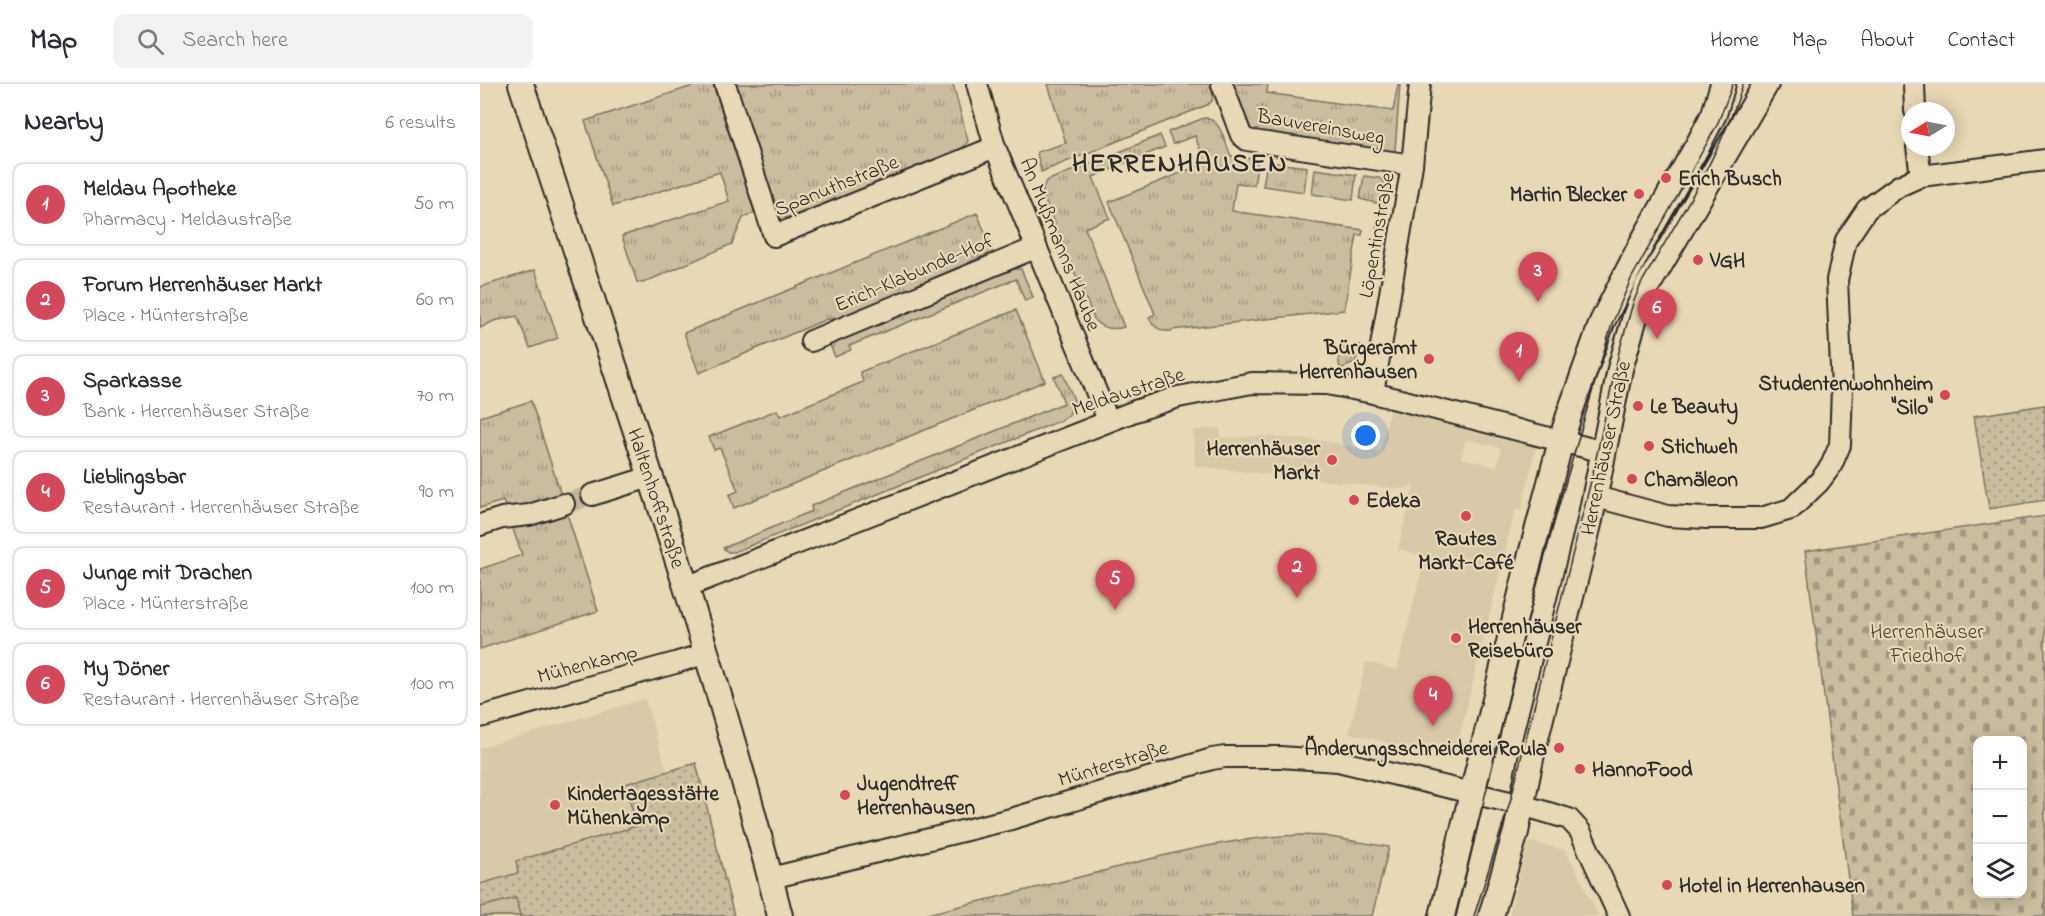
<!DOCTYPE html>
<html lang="en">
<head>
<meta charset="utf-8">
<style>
  body { margin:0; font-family:"Indie Flower",sans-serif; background:#f2f2f3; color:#2b2b33 }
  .controls { position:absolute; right:18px; bottom:18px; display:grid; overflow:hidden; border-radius:12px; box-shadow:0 3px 15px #0003 }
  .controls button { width:54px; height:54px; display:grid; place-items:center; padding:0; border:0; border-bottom:2px solid #e1e1e2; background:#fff; color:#2b2b33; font:30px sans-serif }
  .compass { position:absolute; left:1421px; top:18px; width:54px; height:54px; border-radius:50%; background:#fff; box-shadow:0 3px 15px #0003; rotate:260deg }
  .you { position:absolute; left:886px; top:352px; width:21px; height:21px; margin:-15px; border:4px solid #fff; border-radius:50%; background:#1a73e8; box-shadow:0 0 0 9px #1a73e833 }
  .badge { display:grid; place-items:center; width:39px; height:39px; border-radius:50%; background:#d1495b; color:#fff; font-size:20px; font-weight:700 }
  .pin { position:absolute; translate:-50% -50px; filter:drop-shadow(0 2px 3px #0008) }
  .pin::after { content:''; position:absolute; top:32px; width:21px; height:18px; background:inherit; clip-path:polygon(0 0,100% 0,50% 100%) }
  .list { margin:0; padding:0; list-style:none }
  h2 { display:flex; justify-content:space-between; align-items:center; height:78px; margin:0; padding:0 24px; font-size:26px }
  h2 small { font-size:20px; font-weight:400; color:#7c7c81 }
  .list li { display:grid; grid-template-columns:39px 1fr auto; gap:18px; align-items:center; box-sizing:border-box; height:84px; margin:0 12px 12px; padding:0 12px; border:2px solid #e1e1e2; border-radius:12px }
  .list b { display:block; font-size:22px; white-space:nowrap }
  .list p { margin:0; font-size:20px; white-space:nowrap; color:#7c7c81 }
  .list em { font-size:20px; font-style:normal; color:#7c7c81 }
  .icon { flex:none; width:33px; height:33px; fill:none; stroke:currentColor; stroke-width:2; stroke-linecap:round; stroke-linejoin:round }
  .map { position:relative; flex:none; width:1565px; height:832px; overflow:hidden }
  header { display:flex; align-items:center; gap:36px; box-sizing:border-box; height:84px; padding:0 30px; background:#fff; border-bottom:2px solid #e1e1e2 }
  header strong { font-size:28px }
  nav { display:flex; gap:33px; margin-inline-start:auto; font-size:21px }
  .search { width:420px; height:54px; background:#f2f2f3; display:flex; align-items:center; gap:15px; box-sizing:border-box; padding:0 21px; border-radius:12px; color:#7c7c81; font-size:22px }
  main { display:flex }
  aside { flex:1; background:#fff }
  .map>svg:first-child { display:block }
  .built { fill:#d9c9a9; fill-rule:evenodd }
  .grass { fill:url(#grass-tufts); stroke:#7a7465; stroke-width:1.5 }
  .cemetery { fill:url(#cemetery-stones); stroke:#7a7465; stroke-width:1.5; fill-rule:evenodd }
  .park { fill:url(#park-dots); stroke:#7a7465; stroke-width:1.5 }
  .pitch { fill:#cabc9f; stroke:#7a7465; stroke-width:1.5 }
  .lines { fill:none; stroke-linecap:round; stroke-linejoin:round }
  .minor-tunnel { stroke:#c3b599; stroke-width:20; stroke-dasharray:20 10; stroke-linecap:butt }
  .minor-casing { stroke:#2b2b2b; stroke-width:24 }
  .tertiary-casing { stroke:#2b2b2b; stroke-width:28 }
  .minor { stroke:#e9d8b5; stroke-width:20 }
  .tertiary { stroke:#e9d8b5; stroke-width:24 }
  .tram { stroke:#2b2b2b; stroke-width:1.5 }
  .poi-dot { fill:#d1495b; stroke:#e9d8b5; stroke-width:2 }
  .labels { text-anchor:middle; stroke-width:4.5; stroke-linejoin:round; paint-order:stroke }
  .street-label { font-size:21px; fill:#2b2b2b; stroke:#e9d8b5 }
  .poi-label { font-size:21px; font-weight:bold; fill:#2b2b2b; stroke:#e9d8b5; text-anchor:start }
  .park-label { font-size:21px; fill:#43413c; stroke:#e9d8b5 }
  .district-label { font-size:27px; font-weight:bold; letter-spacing:1.5px; fill:#2b2b2b; stroke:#e9d8b5 }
</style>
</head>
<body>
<header>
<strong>Map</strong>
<div class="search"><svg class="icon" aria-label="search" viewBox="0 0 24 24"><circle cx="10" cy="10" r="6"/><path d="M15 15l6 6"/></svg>Search here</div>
<nav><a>Home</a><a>Map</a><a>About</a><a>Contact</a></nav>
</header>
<main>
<aside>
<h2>Nearby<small>6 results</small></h2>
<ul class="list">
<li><span class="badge">1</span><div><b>Meldau Apotheke</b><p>Pharmacy · Meldaustraße</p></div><em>50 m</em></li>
<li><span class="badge">2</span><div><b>Forum Herrenhäuser Markt</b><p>Place · Münterstraße</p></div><em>60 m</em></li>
<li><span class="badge">3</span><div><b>Sparkasse</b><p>Bank · Herrenhäuser Straße</p></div><em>70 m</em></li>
<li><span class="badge">4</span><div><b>Lieblingsbar</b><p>Restaurant · Herrenhäuser Straße</p></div><em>90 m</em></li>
<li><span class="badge">5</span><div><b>Junge mit Drachen</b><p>Place · Münterstraße</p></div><em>100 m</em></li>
<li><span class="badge">6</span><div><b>My Döner</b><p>Restaurant · Herrenhäuser Straße</p></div><em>100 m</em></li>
</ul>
</aside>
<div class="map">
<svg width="1565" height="832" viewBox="0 0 1565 832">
  <defs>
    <pattern id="grass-tufts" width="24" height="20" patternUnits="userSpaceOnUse" patternTransform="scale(1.5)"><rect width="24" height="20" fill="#cabc9f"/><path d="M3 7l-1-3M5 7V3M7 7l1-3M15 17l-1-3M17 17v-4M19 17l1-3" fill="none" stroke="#a49982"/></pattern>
    <pattern id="cemetery-stones" width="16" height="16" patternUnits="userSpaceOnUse" patternTransform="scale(1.5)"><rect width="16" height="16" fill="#cabc9f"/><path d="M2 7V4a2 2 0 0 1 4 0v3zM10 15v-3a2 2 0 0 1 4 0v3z" fill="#a49982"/></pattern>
    <pattern id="park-dots" width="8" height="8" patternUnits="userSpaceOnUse" patternTransform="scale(1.5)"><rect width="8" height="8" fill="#cabc9f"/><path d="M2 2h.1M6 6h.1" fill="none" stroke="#a49982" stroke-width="1.8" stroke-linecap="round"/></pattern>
  </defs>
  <rect width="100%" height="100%" fill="#e9d8b5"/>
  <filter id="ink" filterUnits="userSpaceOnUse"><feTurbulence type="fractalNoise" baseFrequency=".0167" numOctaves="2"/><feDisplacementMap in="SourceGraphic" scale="12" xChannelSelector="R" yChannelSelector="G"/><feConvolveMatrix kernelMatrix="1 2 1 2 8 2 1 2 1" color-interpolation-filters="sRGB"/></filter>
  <g filter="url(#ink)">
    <path class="built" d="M910,324l147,35 -16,68 -6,-1 -61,249 -105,-26 17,-71 31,8 28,-114 -27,-7 16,-64 -13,4 -206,-23 -2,-36 27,-2 1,10 42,-2 63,5 54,11zM986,355l35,9 -4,19 -36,-9z
      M165,615l22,72 -42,14 12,41 -121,35 3,12 -39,11v-136z
      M1048,757l38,9 33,66h-90z"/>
    <path class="grass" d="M213,0h20l42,128 -12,6 -11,26 -89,39 -6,-1 -15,-46 107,-35 -9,-29 -107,34 -28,-85 108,-35z
      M252,0h221l15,57 -9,12 -163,64h-12l-9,-5z
      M568,0h161l4,10 -1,7 -5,4 -166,67 -4,-20 29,-9z
      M742,0h46l-1,9 126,18 5,-27h2l-6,79 -140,-20z
      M724,34c17,-1 21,26 27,38l27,4 -4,25 -18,-2 -4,28 131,19 -1,5h-5l-13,75 -172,20v1c-11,1 -19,-4 -23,-14l6,-3 -46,-112 96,-39 -10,-27 -22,8 -5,-12z
      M680,51l5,12 -43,17 -5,-11z
      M631,71l3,13 -21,9 17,41 -25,10 39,99c-11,3 -21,2 -29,-6l-52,-125v-8l3,-7z
      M787,78l40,5 -3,25 -41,-6z
      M835,85l41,6 -3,25 -41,-6z
      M884,92l15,2 7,5 1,11 -7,35 -4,2 4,-27 -20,-5z
      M497,129l16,39 -153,67h-13l-128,54 -15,-40z
      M526,181l3,4h12l12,28 -8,4 -9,-22 -167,67 2,4 -16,7 -5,-12 4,-7z
      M55,186l23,68 -28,10 -13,-32 -23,5 -14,7v-41z
      M536,226l29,71 -311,127 -5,-13 9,-4 -18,-43 -6,2 -5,-13 68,-27 3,6 83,-34 -3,-10z
      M881,261l-6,18 -15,6 -3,-20z
      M583,290l11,26 -5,15 -7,5 -328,132h-6l-5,-4 89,-37 -1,-5 253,-103 -10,-26z
      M51,317l67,210 -118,38v-80l42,-14 -19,-54 -23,7v-91z
      M821,751l23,1 65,11 -17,69h-453c61,-15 123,-29 184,-45 65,-17 129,-34 198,-36z"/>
    <path class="cemetery" d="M1565,432v400h-192l-48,-365zM1498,656h44v154h-44z"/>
    <path class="park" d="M1565,321v95l-56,9 -15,-93z
      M216,679l38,153h-254v-32l38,-11 -2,-12 121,-35 -12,-42z"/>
    <path class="pitch" d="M36,814l4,18h-40v-9z"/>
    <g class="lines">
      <path class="minor-tunnel" d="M84,420l28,-9"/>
      <defs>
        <path id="minor" d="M245,0l49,152 221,-89
          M497,0l18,63 113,273
          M742,0l19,51 6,5 165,25
          M1434,0l1,27
          M1437,63l4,29
          M331,257l224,-93
          M893,309l39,-228 8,-81
          M112,411l58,-18
          M1116,413l72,19 38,2h55l30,-9 28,-27 12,-16 9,-21 2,-56 -5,-109 9,-40 21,-31 32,-23 22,-10 124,-16
          M0,441l22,-7 27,-3 35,-11
          M206,503l449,-176 43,-14 74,-14 75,1 46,9 231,59
          M0,633l195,-54 32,-10
          M291,794l240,-59 201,-60 13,-2h55l58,4 184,44 47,14 11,12 39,85"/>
        <path id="tertiary" d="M41,0c90,276 188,550 259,832
          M962,832l84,-343 35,-132 9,-29 32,-90 40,-79 57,-100 15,-29 9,-30
          M1011,832l25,-84 16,-78 58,-234 30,-151 15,-52 12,-30 119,-203"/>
      </defs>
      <use href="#minor" class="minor-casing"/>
      <use href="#tertiary" class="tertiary-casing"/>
      <use href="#minor" class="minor"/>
      <use href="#tertiary" class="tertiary"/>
      <path class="tram" d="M976,832l71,-294 30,-110 55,-188 19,-45 86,-154 16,-41
        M994,832l36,-114 82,-325 27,-125 14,-49 8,-19c36,-64 80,-129 102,-200"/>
    </g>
  </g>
  <g class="poi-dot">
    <circle cx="1186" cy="94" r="6"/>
    <circle cx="1159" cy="110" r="6"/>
    <circle cx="1218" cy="176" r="6"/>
    <circle cx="949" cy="275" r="6"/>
    <circle cx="1465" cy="311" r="6"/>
    <circle cx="1158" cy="322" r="6"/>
    <circle cx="1169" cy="362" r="6"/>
    <circle cx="852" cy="376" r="6"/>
    <circle cx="1152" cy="395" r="6"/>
    <circle cx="874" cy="416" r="6"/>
    <circle cx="986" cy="432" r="6"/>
    <circle cx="976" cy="554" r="6"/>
    <circle cx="1079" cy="664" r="6"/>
    <circle cx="1100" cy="685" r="6"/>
    <circle cx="365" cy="711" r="6"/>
    <circle cx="75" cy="721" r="6"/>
    <circle cx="1187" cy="801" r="6"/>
  </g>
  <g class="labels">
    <g class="street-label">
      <text transform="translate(841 42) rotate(10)" y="7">Bauvereinsweg</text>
      <text transform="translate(356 101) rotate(-22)" y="7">Spanuthstraße</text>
      <text transform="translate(896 151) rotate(-80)" y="7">Löpentinstraße</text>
      <text transform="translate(581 160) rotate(68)" y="7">An Mußmanns Haube</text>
      <text transform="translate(434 188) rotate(-23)" y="7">Erich-Klabunde-Hof</text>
      <text transform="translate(648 307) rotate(-18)" y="7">Meldaustraße</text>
      <text transform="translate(1125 364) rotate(-78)" y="7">Herrenhäuser Straße</text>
      <text transform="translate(177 414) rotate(72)" y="7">Haltenhoffstraße</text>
      <text transform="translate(107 579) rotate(-15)" y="7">Mühenkamp</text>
      <text transform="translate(633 679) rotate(-17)" y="7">Münterstraße</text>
    </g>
    <g class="poi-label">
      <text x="1198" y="101">Erich Busch</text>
      <text x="1147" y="117" text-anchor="end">Martin Blecker</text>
      <text x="1230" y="183">VGH</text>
      <text x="937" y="270" text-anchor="end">Bürgeramt<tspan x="937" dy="24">Herrenhausen</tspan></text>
      <text x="1453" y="306" text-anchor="end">Studentenwohnheim<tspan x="1453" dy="24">"Silo"</tspan></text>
      <text x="1170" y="329">Le Beauty</text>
      <text x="1181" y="369">Stichweh</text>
      <text x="840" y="371" text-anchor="end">Herrenhäuser<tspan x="840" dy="24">Markt</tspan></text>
      <text x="1164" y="402">Chamäleon</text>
      <text x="886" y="423">Edeka</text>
      <text x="986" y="461" text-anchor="middle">Rautes<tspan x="986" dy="24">Markt-Café</tspan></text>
      <text x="988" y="549">Herrenhäuser<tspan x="988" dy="24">Reisebüro</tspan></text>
      <text x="1067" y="671" text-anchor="end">Änderungsschneiderei Roula</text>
      <text x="1112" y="692">HannoFood</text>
      <text x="377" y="706">Jugendtreff<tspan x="377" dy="24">Herrenhausen</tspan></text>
      <text x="87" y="716">Kindertagesstätte<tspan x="87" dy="24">Mühenkamp</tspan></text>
      <text x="1199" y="808">Hotel in Herrenhausen</text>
    </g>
    <g class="park-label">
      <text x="1447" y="554">Herrenhäuser<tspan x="1447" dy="24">Friedhof</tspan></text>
    </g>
    <g class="district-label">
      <text x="700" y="87">HERRENHAUSEN</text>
    </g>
  </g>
</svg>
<div class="controls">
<button>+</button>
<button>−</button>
<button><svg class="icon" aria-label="layers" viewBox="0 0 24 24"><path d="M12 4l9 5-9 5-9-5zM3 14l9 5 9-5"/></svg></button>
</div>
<svg class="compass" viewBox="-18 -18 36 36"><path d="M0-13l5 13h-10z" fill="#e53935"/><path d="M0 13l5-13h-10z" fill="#7c7c81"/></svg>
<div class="you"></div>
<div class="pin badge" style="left:1039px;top:298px">1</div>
<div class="pin badge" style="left:817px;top:514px">2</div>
<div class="pin badge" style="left:1058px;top:218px">3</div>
<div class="pin badge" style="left:953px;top:642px">4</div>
<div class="pin badge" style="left:635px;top:526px">5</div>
<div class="pin badge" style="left:1177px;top:255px">6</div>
</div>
</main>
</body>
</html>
